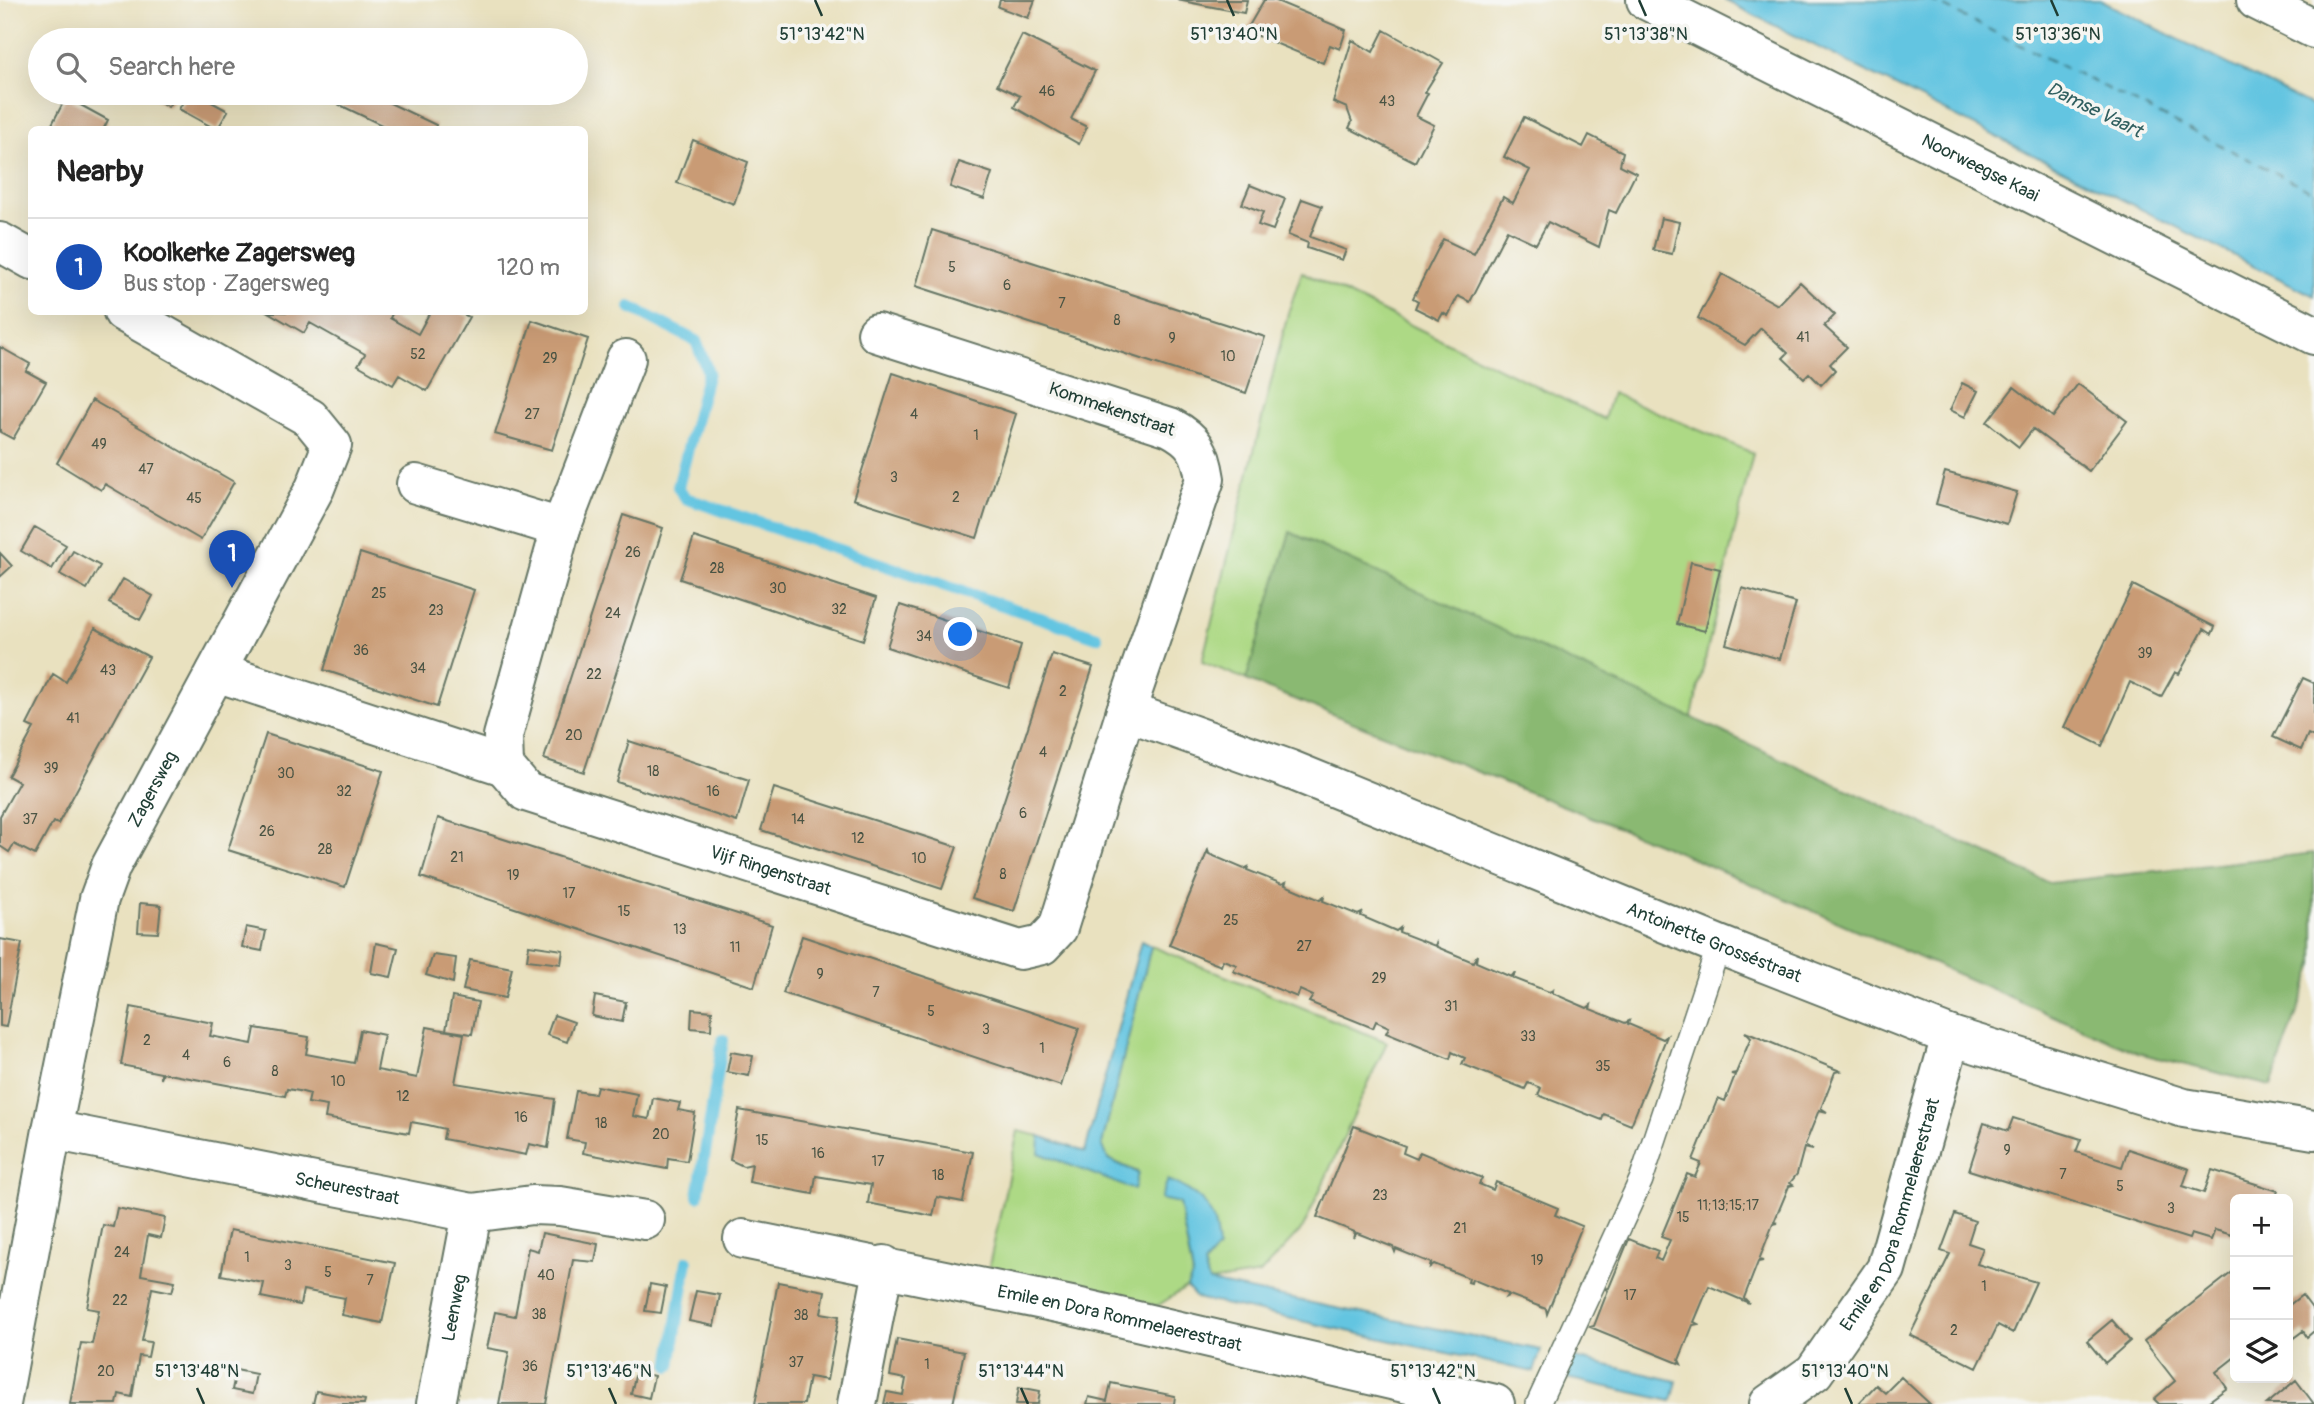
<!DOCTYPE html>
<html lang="en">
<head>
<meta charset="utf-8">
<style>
  body { margin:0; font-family:Pangolin,sans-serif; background:#f2f2f2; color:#222 }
  .controls { position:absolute; right:21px; bottom:21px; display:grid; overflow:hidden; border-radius:10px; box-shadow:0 7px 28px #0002 }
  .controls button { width:63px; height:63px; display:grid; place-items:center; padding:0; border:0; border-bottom:2px solid #e0e0e0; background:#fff; color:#222; font:35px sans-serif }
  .you { position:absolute; left:961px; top:635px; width:24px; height:24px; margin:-18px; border:5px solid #fff; border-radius:50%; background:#1a73e8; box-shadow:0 0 0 10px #1a73e833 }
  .badge { display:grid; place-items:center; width:46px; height:46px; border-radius:50%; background:#d1495b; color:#fff; font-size:23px; font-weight:700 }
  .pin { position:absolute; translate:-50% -58px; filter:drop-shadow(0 2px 4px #0008) }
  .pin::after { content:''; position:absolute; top:37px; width:24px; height:21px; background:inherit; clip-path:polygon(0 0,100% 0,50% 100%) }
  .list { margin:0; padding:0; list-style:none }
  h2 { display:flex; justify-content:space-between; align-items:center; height:91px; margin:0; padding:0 28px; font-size:30px }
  h2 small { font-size:23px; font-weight:400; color:#767676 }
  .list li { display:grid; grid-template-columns:46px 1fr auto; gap:21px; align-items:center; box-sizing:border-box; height:98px; padding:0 28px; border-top:2px solid #e0e0e0 }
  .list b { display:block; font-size:26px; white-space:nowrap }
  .list p { margin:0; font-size:23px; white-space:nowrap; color:#767676 }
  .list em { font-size:23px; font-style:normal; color:#767676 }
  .icon { flex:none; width:38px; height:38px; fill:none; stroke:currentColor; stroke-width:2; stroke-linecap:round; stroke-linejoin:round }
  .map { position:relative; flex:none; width:2314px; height:1404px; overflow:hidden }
  .search { position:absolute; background:#fff; box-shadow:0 7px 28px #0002; left:28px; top:28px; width:560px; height:77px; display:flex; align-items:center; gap:18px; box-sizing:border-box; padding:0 24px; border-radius:38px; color:#767676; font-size:26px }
  .panel { position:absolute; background:#fff; box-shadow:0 7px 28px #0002; left:28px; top:126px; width:560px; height:189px; border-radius:10px }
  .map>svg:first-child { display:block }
  .green { fill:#add985; stroke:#668b5c; stroke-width:2 }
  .forest { fill:#8ab972; stroke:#547b53; stroke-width:2 }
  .water { fill:#63c5e1; stroke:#41818a; stroke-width:2 }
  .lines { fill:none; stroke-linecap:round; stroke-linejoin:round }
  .stream { stroke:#63c5e1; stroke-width:12 }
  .ferry { stroke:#305f5f; stroke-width:2; stroke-dasharray:9 7; stroke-linecap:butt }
  .building { fill:#c99b74 }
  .service-casing { stroke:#667665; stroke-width:26 }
  .minor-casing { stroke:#667665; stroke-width:42 }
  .tertiary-casing { stroke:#667665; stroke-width:42 }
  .service { stroke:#fff; stroke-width:23 }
  .minor { stroke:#fff; stroke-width:38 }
  .tertiary { stroke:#fff; stroke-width:38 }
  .ticks { fill:none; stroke:#1f3d34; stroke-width:2.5 }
  .labels { text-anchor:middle; stroke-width:7; stroke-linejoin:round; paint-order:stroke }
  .number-label { font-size:14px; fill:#4a5444 }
  .street-label { font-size:18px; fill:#1f3d34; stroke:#f6f6f2 }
  .water-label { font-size:19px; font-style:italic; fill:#305f5f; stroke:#f6f6f2 }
  .ticks-label { font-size:18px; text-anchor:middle; fill:#1f3d34; stroke:#f6f6f2; stroke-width:7; stroke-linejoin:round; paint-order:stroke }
</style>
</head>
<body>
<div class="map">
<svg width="2314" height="1404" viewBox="0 0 2314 1404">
  <rect width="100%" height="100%" fill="#f6f6f2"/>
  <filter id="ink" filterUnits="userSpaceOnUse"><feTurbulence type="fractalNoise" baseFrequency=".0143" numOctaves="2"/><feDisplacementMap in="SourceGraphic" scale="14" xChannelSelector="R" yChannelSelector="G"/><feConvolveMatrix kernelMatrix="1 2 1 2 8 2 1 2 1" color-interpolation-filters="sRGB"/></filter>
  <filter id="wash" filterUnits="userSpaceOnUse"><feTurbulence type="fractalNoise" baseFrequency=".00686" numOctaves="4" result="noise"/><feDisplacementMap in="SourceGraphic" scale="28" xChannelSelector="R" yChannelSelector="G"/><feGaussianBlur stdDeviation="1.57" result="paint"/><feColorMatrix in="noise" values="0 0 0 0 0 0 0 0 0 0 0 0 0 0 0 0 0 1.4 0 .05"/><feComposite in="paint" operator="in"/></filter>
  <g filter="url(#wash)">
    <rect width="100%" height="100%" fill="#e9e1bf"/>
    <path class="green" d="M1302,272l302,147 8,-26 141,60 -91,392 -460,-183 86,-349z
      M1151,946l236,96 -84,186 -43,46 -51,8 -5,-17 14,-17 -39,-45 14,72 -6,12 -30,19 -168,-40 29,-135 22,5v17l98,19 -30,-13 -6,-15z"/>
    <path class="forest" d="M1290,532l760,351 264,-30v111l-43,122 -133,-33 -476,-208 -416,-165z"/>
    <path class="water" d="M1724,0h376l214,107v189z
      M1141,941l10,5 -49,198 6,15 30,14 -4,17 -95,-37 1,-17 45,16z
      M1168,1180c36,16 47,27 50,68l-14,17 5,17 332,68 -7,22 -338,-74 -9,-11 6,-13 -14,-71 -19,-4z
      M1570,1357l107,24 -5,20 -110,-24z"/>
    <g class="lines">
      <path class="stream" d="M630,307l66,34 12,31 -30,115 7,11 412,139
        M698,1196l25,-156
        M670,1366l17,-105"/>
      <path class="ferry" d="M1930,0l384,192"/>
    </g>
    <g id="blocks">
      <path class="building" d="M1000,0h35l-7,18 -30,-11z
        M1177,0h70l-3,13z
        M1264,0h10l72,30 -6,19 -10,-4 -7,18 -77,-32z
        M1384,30l59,33 -18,29 3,1 -12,23 18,9 -19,37 -66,-34 3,-6 -5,-14 -14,-6 19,-62 21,12z
        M1022,35l73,36 -24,48 16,8 -8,17 -65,-37 6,-11 -23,-11z
        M145,93h32l-9,14z
        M188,93h7l33,18 -11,19 -38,-21z
        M315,93h54l67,32 -2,5h-42z
        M66,97l42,23 -4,8 3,2h-58z
        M1524,117l59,30 6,-12 34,17 -3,13 16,8 -20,40 -7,-3 -10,37 -51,-25 -12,22 -29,-14 -37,72 -12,-6 -10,20 -5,-3 -4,7 -24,-12 3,-7 -5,-3 30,-59 31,15 29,-57 10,6 17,-33 -26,-13z
        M693,140l55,22 -14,42 -57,-21z
        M959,162l33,11 -8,26 -34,-12z
        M1250,185l35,14 -12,31 -15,-5 5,-13 -21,-8z
        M1302,199l20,7 -12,31 36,13 -4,10 -35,-12 1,-5 -20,-8z
        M1661,218l18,4 -7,32 -19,-4z
        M932,230l333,107 -19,56 -330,-107z
        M1722,274l56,31 22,-23 35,33 -11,11 23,21 -17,17 5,6 -14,15 -12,-12 -5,5 -21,-20 5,-5 -27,-25 -16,17 -47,-27z
        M268,312h125l-3,6 28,16 12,-22h29l10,5 -42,74 -28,-16 -6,10 -35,-20 7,-11 -55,-31 -6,10z
        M532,320l56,19 -36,111 -57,-16z
        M0,347l30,17 -4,7 20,11 -33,57 -13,-7z
        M893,373l123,41 -39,124 -124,-39z
        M1962,383l16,8 -13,26 -15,-7z
        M2078,384l49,37 -38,50 -56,-42 -14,18 -32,-25 27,-35 39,30z
        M92,400l142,82 -33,58 -96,-56 -4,6 -44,-27z
        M1945,472l72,20 -10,32 -71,-20z
        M623,515l40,13 -79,244 -40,-13z
        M35,527l31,18 -14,24 -31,-18z
        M694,537l182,61 -13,42 -183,-61z
        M73,551l27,15 -13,23 -27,-15z
        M0,553l12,13 -12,11z
        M360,553l114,37 -37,117 -113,-37z
        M1691,562l29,7 -15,62 -28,-7z
        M123,579l30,17 -13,24 -31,-17z
        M2133,585l82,42 -3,7 -8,-5 -25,45 -4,-2 -14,25 -31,-15 -28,64 -38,-19z
        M1742,588l54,15 -16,56 -54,-15z
        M900,605l121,40 -12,43 -122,-41z
        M95,628l54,29 -91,167 -5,-2 -18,33 -21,-11 -5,8 -9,-6v-30l19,-34 -11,-6 26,-48 -7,-3 26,-51 13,8z
        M1052,654l41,13 -79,244 -42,-13z
        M2303,678l11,5v54l-6,-3 -7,16 -28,-13z
        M266,734l117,37 -38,116 -117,-37z
        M629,741l120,39 -12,42 -120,-40z
        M774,788l183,59 -15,42 -181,-59z
        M438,818l334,107 -18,62 -333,-110z
        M1208,850l1,4 35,15 4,-2 -1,3 35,14 4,-2 -1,3 35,15 4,-3 -1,4 35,14 4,-2 -1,3 35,15 4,-3 -1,4 36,14 1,-3 1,4 36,15 4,-7 -1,7 35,15 4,-5 -2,6 36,14 4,-2 -1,3 35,15 4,-3 -1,4 35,14 4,-2 -1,3 35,15 4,-3 -36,89 -27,-11 -2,6 -64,-25 3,-7 -13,-5 -3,6 -63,-25 3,-6 -13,-6 -2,7 -64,-26 3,-6 -13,-6 -3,7 -64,-26 4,-6 -13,-6 -3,7 -64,-26 4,-6 -14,-5 -2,6 -52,-21z
        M140,903l21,2 -3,28 -20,-1z
        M246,927l20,4 -4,20 -20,-4z
        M802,936l277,92 -18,58 -278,-93z
        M0,939l22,4 -16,84 -6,-1z
        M376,943l22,5 -7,29 -20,-4z
        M529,945l34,5 -2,14 -34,-4z
        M433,955l23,3 -3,25 -27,-8z
        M470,960l42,8 -7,30 -42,-8z
        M595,996l31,6 -4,20 -30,-6z
        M452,997l26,5 -6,32 -26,-4z
        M131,1007l82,16 -3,13 42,8 3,-16 54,9 -3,17 48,9 6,-33 24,5 -7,35 40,8 10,-51 37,7 -9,49 100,16 -7,49 -19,-4 -3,11 -83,-16 2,-10 -17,-4 -17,-3 -2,11 -84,-15 2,-12 -19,-3 2,-9 -11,-3 -12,-2 -2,7 -122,-23 -2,6v-6l-40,-8z
        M692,1009l20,2 -1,19 -20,-2z
        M554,1015l20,7 -7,20 -20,-7z
        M1745,1032l95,39 -5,1 -14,36 6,4 -8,-2 -14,35 8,5 -9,-2 -7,26 -7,9 3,2 -4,1 -15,36 4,1 -5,1 -14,36 4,1 -5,1 -14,36 5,5 -40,-17 -15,36 4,2 -5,1 -14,35 2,4 -91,-37 4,-1 14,-36 -3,-1 4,-1 20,-49 29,12 -3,7 6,3 9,-21 -9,-3 26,-63 8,3 6,-14 -8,-3 25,-62 7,3 10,-26 -4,-1 5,-1 15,-35z
        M731,1052l22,4 -4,20 -22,-4z
        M597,1086l40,8 -4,22 16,3 4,-21 27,5 -2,7 17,3 -8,48 -19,-3 -1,11 -84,-16 2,-11 -18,-3 9,-48 19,3z
        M739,1110l234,42 -10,50 -26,-5 -4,19 -65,-13 3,-18 -55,-9 -3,18 -64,-12 3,-18 -9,2 -13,-6z
        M2013,1118l68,21 -5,13 46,15 6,-18 61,20 -6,17 21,7 8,-23 66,21 -3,8h-40v37l-20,-6 -4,10 -20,-6 -2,5 -220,-69 15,-47 24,8z
        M1354,1126l51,20 -2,7 14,6 3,-7 62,26 -3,6 14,6 3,-8 62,26 -3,7 27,11 -35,88 -1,-5 -36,-14 -4,2 2,-3 -36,-15 -1,4 -3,-1 1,-4 -35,-14 -4,3 1,-4 -35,-14 -1,3 -2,-5 -36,-14 -4,5 2,-6 -38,-15z
        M117,1208l48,10 -4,20 -13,-3 -7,40 34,6 -3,11 -20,-4 -10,53 9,1 -3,15 -9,-1 -7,41 -13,-3 -2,10h-47l11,-61 11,1 7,-34 -12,-2 16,-83 10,2z
        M1955,1214l20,7 -7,22 15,5 -6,16 59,18 -23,51 -15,-8 -21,43 -67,-33 40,-81 -9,-3z
        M230,1230l165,33 -13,60 -40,-8 3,-17 -42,-8 -3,15 -39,-8 3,-14 -43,-8z
        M542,1233l56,11 -3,18 -22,-2 -27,144h-47l10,-52 -22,-4 8,-36 20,4 13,-68 10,3z
        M2235,1270v87l-19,15 11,16 -22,16h-46l-5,-5 21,-18 -31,-40z
        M778,1282l47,9 -4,22 18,3 -12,64 -18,-3 -5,27h-49z
        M650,1284l16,3 -5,26 -16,-2z
        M696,1291l24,4 -6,31 -25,-5z
        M2302,1295l12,16v20l-7,6 -4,-6 -15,11v-36z
        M2112,1320l18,21 -25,22 -18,-22z
        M897,1339l67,13 -11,52h-69l3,-12 16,3 3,-16 -16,-3z
        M236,1370l20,4 -4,20 -20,-4z
        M636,1372l18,4 -5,22 -18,-4z
        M1901,1377l29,27h-72l18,-19 9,8z
        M2296,1380l18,24h-47z
        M1111,1383l64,13 -1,8h-87l2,-7 18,4z
        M1019,1387l21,4 -2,13h-22z
        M316,1391l49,9 -1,4h-51z"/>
    </g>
  </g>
  <g filter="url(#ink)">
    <use href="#blocks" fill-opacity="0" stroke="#667665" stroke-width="2"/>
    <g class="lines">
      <defs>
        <path id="service" d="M1538,1404l103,-224 78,-235"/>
        <g id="minor">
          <path id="s1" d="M1646,0l668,335"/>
          <path d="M0,242l32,18"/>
          <path id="s2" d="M626,359l-65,169 -58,208 1,30 22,26 494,158 22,-5 16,-17 68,-217 79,-232c-4,-27 -10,-39 -35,-52l-293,-94"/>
          <path d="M416,484l145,44"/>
          <path d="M216,672l288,94"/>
          <path id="s3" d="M1126,711l165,59 428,175 232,91 233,72 130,22"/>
          <path id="s4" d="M52,1130l420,83 60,-8 28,1 85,14"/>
          <path id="s5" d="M743,1239l329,67 423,98"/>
          <path id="s6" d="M1,1404l51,-274 47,-231 12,-33 204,-378 17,-43 -22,-27 -187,-106"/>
          <path id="s7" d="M436,1404l36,-191"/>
          <path d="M857,1404l27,-139"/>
          <path id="s8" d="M1769,1404l45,-32 72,-103 65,-233"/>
        </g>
        <path id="tertiary" d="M2256,0l58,29"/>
      </defs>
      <use href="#service" class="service-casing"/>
      <use href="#minor" class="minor-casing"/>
      <use href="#tertiary" class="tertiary-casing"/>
      <use href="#service" class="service"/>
      <use href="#minor" class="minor"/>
      <use href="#tertiary" class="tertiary"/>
    </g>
  </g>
  <path class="ticks" d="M815,0l7,16M1227,0l7,16M1639,0l7,16M2051,0l7,16M197,1388l7,16M609,1388l7,16M1021,1388l7,16M1433,1388l7,16M1845,1388l7,16"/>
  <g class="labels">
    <g class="number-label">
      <text x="1047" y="96">46</text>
      <text x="1387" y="106">43</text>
      <text x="952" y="272">5</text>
      <text x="1007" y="290">6</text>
      <text x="1062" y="308">7</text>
      <text x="1117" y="325">8</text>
      <text x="1803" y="342">41</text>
      <text x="1172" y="343">9</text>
      <text x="418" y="359">52</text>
      <text x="1228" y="361">10</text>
      <text x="550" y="363">29</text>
      <text x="532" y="419">27</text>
      <text x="914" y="419">4</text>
      <text x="976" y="440">1</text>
      <text x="99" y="449">49</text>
      <text x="146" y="474">47</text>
      <text x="894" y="482">3</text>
      <text x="956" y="502">2</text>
      <text x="194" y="503">45</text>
      <text x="633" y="557">26</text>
      <text x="717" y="573">28</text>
      <text x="778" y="593">30</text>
      <text x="379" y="598">25</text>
      <text x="839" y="614">32</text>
      <text x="436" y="615">23</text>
      <text x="613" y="618">24</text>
      <text x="924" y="641">34</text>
      <text x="361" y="655">36</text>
      <text x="2145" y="658">39</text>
      <text x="418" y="673">34</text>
      <text x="108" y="675">43</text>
      <text x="594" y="679">22</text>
      <text x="1063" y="696">2</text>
      <text x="73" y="723">41</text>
      <text x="574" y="740">20</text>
      <text x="1043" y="757">4</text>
      <text x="51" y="773">39</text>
      <text x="653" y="776">18</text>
      <text x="286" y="778">30</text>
      <text x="344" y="796">32</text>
      <text x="713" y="796">16</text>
      <text x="1023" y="818">6</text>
      <text x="30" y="824">37</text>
      <text x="798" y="824">14</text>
      <text x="267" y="836">26</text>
      <text x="858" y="843">12</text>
      <text x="325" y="854">28</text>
      <text x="457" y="862">21</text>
      <text x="919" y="863">10</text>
      <text x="1003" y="879">8</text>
      <text x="513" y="880">19</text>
      <text x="569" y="898">17</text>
      <text x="624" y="916">15</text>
      <text x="1231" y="925">25</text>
      <text x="680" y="934">13</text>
      <text x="1304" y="951">27</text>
      <text x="735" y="952">11</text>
      <text x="820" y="979">9</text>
      <text x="1379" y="983">29</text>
      <text x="876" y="997">7</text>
      <text x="1451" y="1011">31</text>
      <text x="931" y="1016">5</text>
      <text x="986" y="1034">3</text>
      <text x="1528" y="1041">33</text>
      <text x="147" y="1045">2</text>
      <text x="1042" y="1053">1</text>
      <text x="186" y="1060">4</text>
      <text x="227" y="1067">6</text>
      <text x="1603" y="1071">35</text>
      <text x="275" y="1076">8</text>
      <text x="338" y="1086">10</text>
      <text x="403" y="1101">12</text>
      <text x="521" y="1122">16</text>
      <text x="601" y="1128">18</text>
      <text x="661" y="1139">20</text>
      <text x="762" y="1145">15</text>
      <text x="2007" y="1155">9</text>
      <text x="818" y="1158">16</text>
      <text x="878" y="1166">17</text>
      <text x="2063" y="1179">7</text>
      <text x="938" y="1180">18</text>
      <text x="2120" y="1191">5</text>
      <text x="1380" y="1200">23</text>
      <text x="1728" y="1210">11;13;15;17</text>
      <text x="2171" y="1213">3</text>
      <text x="1683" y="1222">15</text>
      <text x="1460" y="1233">21</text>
      <text x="122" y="1257">24</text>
      <text x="247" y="1262">1</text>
      <text x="1537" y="1265">19</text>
      <text x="288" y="1270">3</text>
      <text x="328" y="1277">5</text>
      <text x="546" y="1280">40</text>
      <text x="370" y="1285">7</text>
      <text x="1984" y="1291">1</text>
      <text x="1630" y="1300">17</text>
      <text x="120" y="1305">22</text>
      <text x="539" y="1319">38</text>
      <text x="801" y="1320">38</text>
      <text x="1954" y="1335">2</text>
      <text x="796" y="1367">37</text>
      <text x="927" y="1369">1</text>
      <text x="530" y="1371">36</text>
      <text x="106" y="1376">20</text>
    </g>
    <g class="street-label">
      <text dy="6" stroke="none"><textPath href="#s1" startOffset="374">Noorweegse Kaai</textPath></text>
      <text transform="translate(1112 409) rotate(19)" y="6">Kommekenstraat</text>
      <text dy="6" stroke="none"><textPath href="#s6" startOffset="637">Zagersweg</textPath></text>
      <text dy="6" stroke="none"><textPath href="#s2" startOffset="718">Vijf Ringenstraat</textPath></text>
      <text dy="6" stroke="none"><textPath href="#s3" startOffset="632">Antoinette Grosséstraat</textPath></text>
      <text dy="6" stroke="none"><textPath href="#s4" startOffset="301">Scheurestraat</textPath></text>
      <text dy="6" stroke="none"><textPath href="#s8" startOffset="233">Emile en Dora Rommelaerestraat</textPath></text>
      <text dy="6" stroke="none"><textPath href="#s7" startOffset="98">Leenweg</textPath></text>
      <text dy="6" stroke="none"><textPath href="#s5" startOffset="385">Emile en Dora Rommelaerestraat</textPath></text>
    </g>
    <g class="water-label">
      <text transform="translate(2095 109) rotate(26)" y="7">Damse Vaart</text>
    </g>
  </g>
  <g class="ticks-label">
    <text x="822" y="40">51°13'42"N</text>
    <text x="1234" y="40">51°13'40"N</text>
    <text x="1646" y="40">51°13'38"N</text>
    <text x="2058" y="40">51°13'36"N</text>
    <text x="197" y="1377">51°13'48"N</text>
    <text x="609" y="1377">51°13'46"N</text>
    <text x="1021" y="1377">51°13'44"N</text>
    <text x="1433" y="1377">51°13'42"N</text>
    <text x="1845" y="1377">51°13'40"N</text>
  </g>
</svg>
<div class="controls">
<button>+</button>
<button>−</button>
<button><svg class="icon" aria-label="layers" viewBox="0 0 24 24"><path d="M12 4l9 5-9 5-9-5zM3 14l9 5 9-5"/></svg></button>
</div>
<div class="you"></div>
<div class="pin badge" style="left:232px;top:588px;background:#1a4fb4">1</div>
<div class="search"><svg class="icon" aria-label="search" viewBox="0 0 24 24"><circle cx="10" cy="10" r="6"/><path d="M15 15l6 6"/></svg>Search here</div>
<section class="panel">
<h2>Nearby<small></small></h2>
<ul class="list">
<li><span class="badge" style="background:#1a4fb4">1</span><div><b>Koolkerke Zagersweg</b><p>Bus stop · Zagersweg</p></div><em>120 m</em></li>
</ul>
</section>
</div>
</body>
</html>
